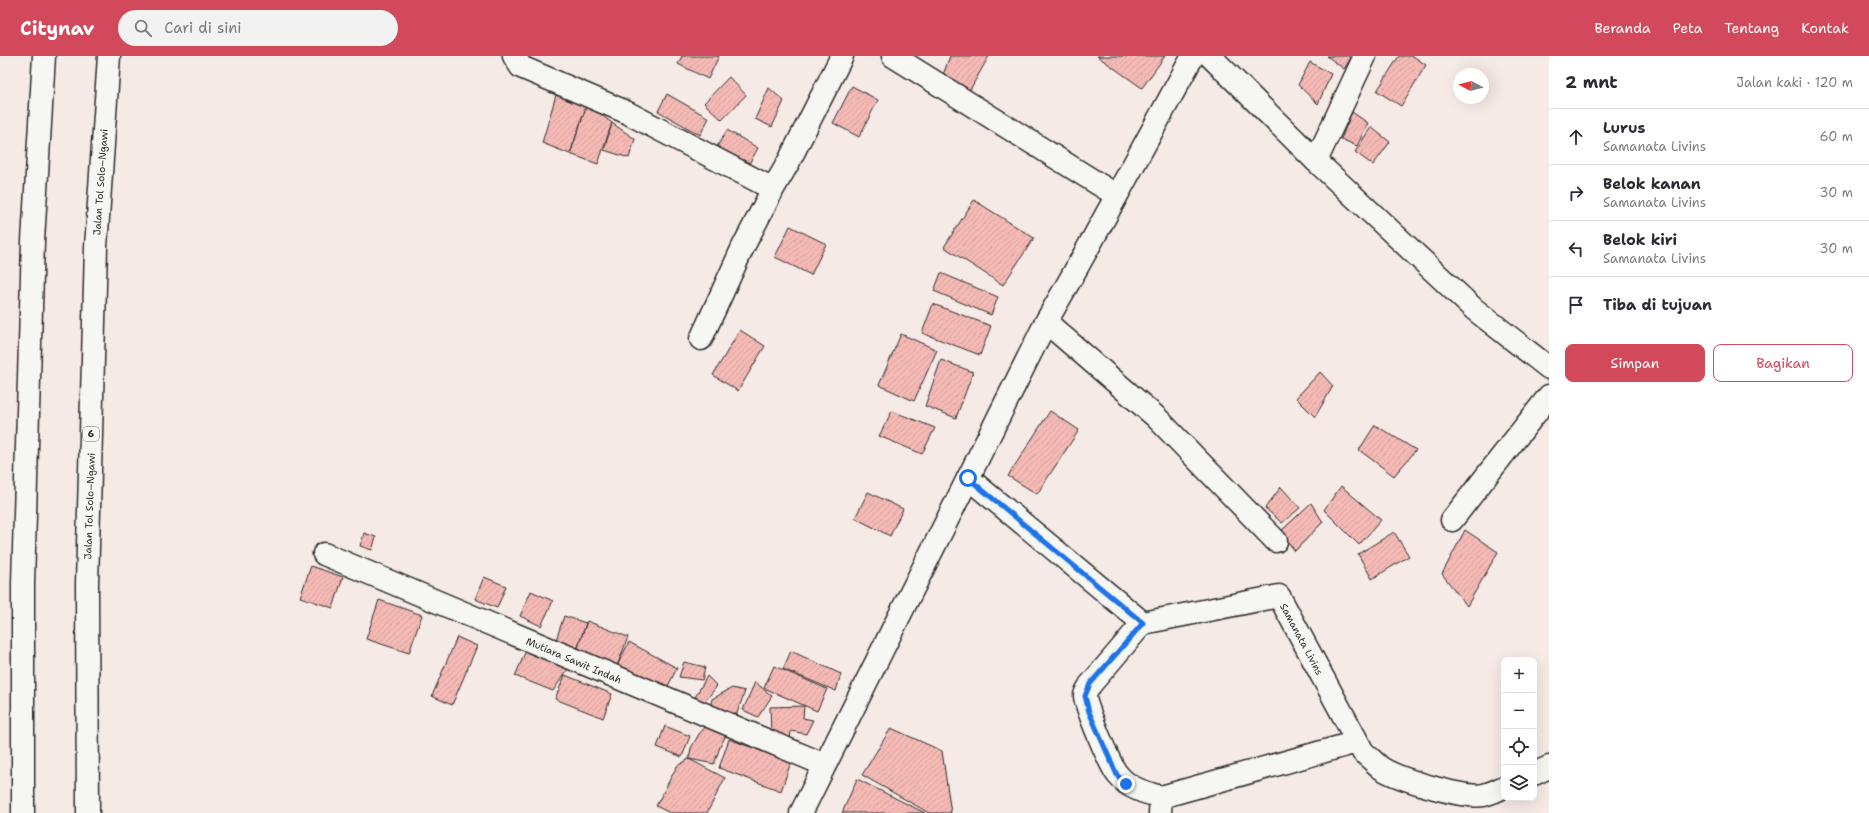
<!DOCTYPE html>
<html lang="id">
<head>
<meta charset="utf-8">
<style>
  body { margin:0; font-family:"Shantell Sans",sans-serif; background:#f2f2f3; color:#2b2b33 }
  .controls { position:absolute; right:12px; bottom:12px; display:grid; overflow:hidden; border-radius:8px; box-shadow:0 4px 16px #0002 }
  .controls button { width:36px; height:36px; display:grid; place-items:center; padding:0; border:0; border-bottom:1px solid #e1e1e2; background:#fff; color:#2b2b33; font:20px sans-serif }
  .compass { position:absolute; left:1453px; top:12px; width:36px; height:36px; border-radius:50%; background:#fff; box-shadow:0 4px 16px #0002; rotate:277deg }
  .stop { position:absolute; width:12px; height:12px; margin:-9px; border:3px solid #1a73e8; border-radius:50%; background:#fff }
  .stop.end { background:#1a73e8; border-color:#fff; box-shadow:0 1px 4px #0008 }
  .list { margin:0; padding:0; list-style:none }
  h2 { display:flex; justify-content:space-between; align-items:center; height:52px; margin:0; padding:0 16px; font-size:17px }
  h2 small { font-size:13px; font-weight:400; color:#7c7c81 }
  .list li { display:grid; grid-template-columns:26px 1fr auto; gap:12px; align-items:center; box-sizing:border-box; height:56px; padding:0 16px; border-top:1px solid #e1e1e2 }
  .list b { display:block; font-size:15px; white-space:nowrap }
  .list p { margin:0; font-size:13px; white-space:nowrap; color:#7c7c81 }
  .list em { font-size:13px; font-style:normal; color:#7c7c81 }
  .actions { display:flex; gap:8px; padding:12px 16px }
  .actions a { flex:1; padding:9px 0; border:1px solid #d1495b; border-radius:8px; text-align:center; font-size:14px; color:#d1495b }
  .actions .main { background:#d1495b; color:#fff }
  .icon { flex:none; width:22px; height:22px; fill:none; stroke:currentColor; stroke-width:2; stroke-linecap:round; stroke-linejoin:round }
  .map { position:relative; flex:none; width:1549px; height:757px; overflow:hidden }
  header { display:flex; align-items:center; gap:24px; box-sizing:border-box; height:56px; padding:0 20px; background:#d1495b; color:#fff }
  header strong { font-size:19px }
  nav { display:flex; gap:22px; margin-inline-start:auto; font-size:14px }
  .search { width:280px; height:36px; background:#f2f2f3; display:flex; align-items:center; gap:10px; box-sizing:border-box; padding:0 14px; border-radius:22px; color:#7c7c81; font-size:15px }
  main { display:flex }
  aside { flex:1; background:#fff }
  .map>svg:first-child { display:block }
  .building { fill:url(#building-hatch); stroke:#2b2b2b }
  .lines { fill:none; stroke-linecap:round; stroke-linejoin:round }
  .street-casing { stroke:#2b2b2b; stroke-width:25 }
  .secondary-casing { stroke:#2b2b2b; stroke-width:25 }
  .highway-casing { stroke:#2b2b2b; stroke-width:25 }
  .street { stroke:#f6f6f2; stroke-width:22 }
  .secondary { stroke:#f6f6f2; stroke-width:22 }
  .highway { stroke:#f6f6f2; stroke-width:22 }
  .route { stroke:#1a73e8; stroke-width:5 }
  .labels { text-anchor:middle; stroke-width:4; stroke-linejoin:round; paint-order:stroke }
  .shield { fill:#f6f6f2; stroke:#686867; stroke-width:1 }
  .shield-label { font-size:9px; font-weight:bold; fill:#2b2b2b }
  .street-label { font-size:10px; fill:#2b2b2b; stroke:#f6f6f2 }
</style>
</head>
<body>
<header>
<strong>Citynav</strong>
<div class="search"><svg class="icon" aria-label="search" viewBox="0 0 24 24"><circle cx="10" cy="10" r="6"/><path d="M15 15l6 6"/></svg>Cari di sini</div>
<nav><a>Beranda</a><a>Peta</a><a>Tentang</a><a>Kontak</a></nav>
</header>
<main>
<div class="map">
<svg width="1549" height="757" viewBox="0 0 1549 757">
  <defs>
    <pattern id="building-hatch" width="6" height="6" patternUnits="userSpaceOnUse"><rect width="6" height="6" fill="#f6bab5"/><path d="M-1 1l2-2M0 6l6-6M5 7l2-2" fill="none" stroke="#d3a09c"/></pattern>
  </defs>
  <rect width="100%" height="100%" fill="#f6eae6"/>
  <filter id="ink" filterUnits="userSpaceOnUse"><feTurbulence type="fractalNoise" baseFrequency=".025" numOctaves="2"/><feDisplacementMap in="SourceGraphic" scale="8" xChannelSelector="R" yChannelSelector="G"/><feConvolveMatrix kernelMatrix="1 2 1 2 8 2 1 2 1" color-interpolation-filters="sRGB"/></filter>
  <g filter="url(#ink)">
    <path class="building" d="M682,0h37l-11,23 -30,-15z
      M950,0h39l-22,39 -27,-12z
      M1097,0h68l-23,32z
      M1327,0h25l-8,13z
      M1399,0h14l13,9 -25,41 -24,-15z
      M1310,6l21,12 -13,30 -20,-19z
      M729,21l17,18 -24,25 -18,-17z
      M852,30l26,14 -19,37 -26,-14z
      M769,32l15,13 -12,26 -17,-8z
      M667,38l42,24 -9,17 -42,-24z
      M556,39l31,9 -17,50 -28,-11z
      M587,48l25,19 -14,41 -28,-10z
      M1352,56l16,11 -11,23 -16,-7z
      M612,67l23,16 -6,19 -25,-8z
      M1371,71l19,15 -17,23 -18,-13z
      M727,74l31,18 -12,21 -31,-19z
      M974,144l60,38 -31,47 -59,-38z
      M790,170l36,18 -15,31 -36,-18z
      M941,217l57,24 -7,18 -57,-24z
      M933,248l58,22 -11,29 -58,-22z
      M740,274l25,16 -27,45 -25,-16z
      M901,278l36,16 -23,51 -35,-16z
      M941,304l32,12 -17,46 -31,-12z
      M1320,316l13,14 -18,31 -19,-19z
      M892,355l43,17 -13,26 -43,-18z
      M1050,355l29,19 -42,64 -29,-18z
      M1375,369l41,25 -22,26 -35,-26z
      M1341,430l40,34 -22,25 -35,-35z
      M1281,431l19,21 -18,15 -17,-15z
      M868,436l35,17 -13,27 -35,-18z
      M1311,447l12,19 -28,29 -15,-19z
      M1465,474l33,22 -31,54 -25,-32z
      M1394,476l15,24 -37,23 -14,-25z
      M364,477l12,4 -4,13 -12,-4z
      M311,510l32,11 -10,31 -33,-11z
      M484,521l22,9 -9,22 -22,-9z
      M531,535l22,10 -12,25 -21,-10z
      M379,544l43,15 -13,38 -43,-14z
      M564,560l22,7 -10,30 -22,-7z
      M587,565l41,16 -11,29 -41,-13z
      M457,581l20,9 -25,59 -20,-9z
      M629,586l48,26 -12,24 -48,-26z
      M528,590l42,20 -17,25 -38,-15z
      M791,595l50,23 -5,17 -53,-22z
      M684,606l21,5 -3,13 -23,-3z
      M774,610l53,23 -10,22 -53,-23z
      M565,619l47,19 -9,24 -48,-19z
      M707,620l10,10 -14,18 -10,-3z
      M755,626l17,14 -14,21 -15,-7z
      M732,632l13,3 -9,25 -26,-9 2,-8z
      M804,650l-1,12 10,2 -7,14 -15,-3 -1,10 -19,-7 -1,-27z
      M708,668l19,9 -7,14 -6,17 -25,-5 2,-11 8,-14z
      M665,670l25,10 -8,21 -25,-10z
      M891,672l51,23 9,62h-22l-67,-38z
      M729,683l62,23 -10,29 -62,-23z
      M689,703l36,19 -18,35h-37l-14,-7 21,-40z
      M857,723l68,34h-83z"/>
    <g class="lines">
      <defs>
        <path id="street" d="M514,0l7,11 105,45 147,77
          M893,0l223,139
          M1316,105l49,-105
          M1046,266l110,95 120,124
          M701,283l42,-92 30,-58 15,-26 54,-107
          M968,422l175,145 136,-27 84,156c6,5 12,11 18,16 17,11 84,31 103,27 7,-2 14,-5 20,-8
          M1452,464l97,-124
          M324,498l501,211
          M1143,567l-53,62c-1,3 -5,7 -5,11 0,9 26,72 33,79 10,13 28,18 43,22l-1,16
          M1534,718l15,-7
          M1161,741l196,-55"/>
        <path id="secondary" d="M1210,0l106,105 158,148 75,59
          M801,757l245,-491c51,-88 98,-177 147,-266"/>
        <path id="highway" d="M23,757v-230l10,-342 11,-185
          M88,757l-1,-229 9,-337 13,-191"/>
      </defs>
      <use href="#street" class="street-casing"/>
      <use href="#secondary" class="secondary-casing"/>
      <use href="#highway" class="highway-casing"/>
      <use href="#street" class="street"/>
      <use href="#secondary" class="secondary"/>
      <use href="#highway" class="highway"/>
    </g>
  </g>
  <g class="lines" filter="url(#ink)">
    <path class="route" d="M968,422l175,145 -53,61 -5,12 4,16 28,63 9,9"/>
  </g>
  <g class="labels">
    <rect class="shield" x="83" y="371" width="16" height="14" rx="3"/>
    <g class="shield-label">
      <text x="91" y="381">6</text>
    </g>
    <g class="street-label">
      <text transform="translate(100 126) rotate(-86)" y="4">Jalan Tol Solo–Ngawi</text>
      <text transform="translate(89 450) rotate(-88)" y="4">Jalan Tol Solo–Ngawi</text>
      <text transform="translate(1302 583) rotate(62)" y="4">Samanata Livins</text>
      <text transform="translate(574 604) rotate(23)" y="4">Mutiara Sawit Indah</text>
    </g>
  </g>
</svg>
<div class="controls">
<button>+</button>
<button>−</button>
<button><svg class="icon" aria-label="locate" viewBox="0 0 24 24"><circle cx="12" cy="12" r="6"/><path d="M12 2v4M12 18v4M2 12h4M18 12h4"/></svg></button>
<button><svg class="icon" aria-label="layers" viewBox="0 0 24 24"><path d="M12 4l9 5-9 5-9-5zM3 14l9 5 9-5"/></svg></button>
</div>
<svg class="compass" viewBox="-18 -18 36 36"><path d="M0-13l5 13h-10z" fill="#e53935"/><path d="M0 13l5-13h-10z" fill="#7c7c81"/></svg>
<div class="stop" style="left:968px;top:422px"></div>
<div class="stop end" style="left:1126px;top:728px"></div>
</div>
<aside>
<h2>2 mnt<small>Jalan kaki · 120 m</small></h2>
<ul class="list">
<li><svg class="icon" aria-label="ahead" viewBox="0 0 24 24"><path d="M12 20V5M6 11l6-6 6 6"/></svg><div><b>Lurus</b><p>Samanata Livins</p></div><em>60 m</em></li>
<li><svg class="icon" aria-label="right" viewBox="0 0 24 24"><path d="M7 20v-9h11M14 6l5 5-5 5"/></svg><div><b>Belok kanan</b><p>Samanata Livins</p></div><em>30 m</em></li>
<li><svg class="icon" aria-label="left" viewBox="0 0 24 24"><path d="M17 20v-9H6M10 6l-5 5 5 5"/></svg><div><b>Belok kiri</b><p>Samanata Livins</p></div><em>30 m</em></li>
<li><svg class="icon" aria-label="arrive" viewBox="0 0 24 24"><path d="M6 21V4h12l-3 4 3 4H6"/></svg><div><b>Tiba di tujuan</b></div></li>
</ul>
<div class="actions"><a class="main">Simpan</a><a>Bagikan</a></div>
</aside>
</main>
</body>
</html>
